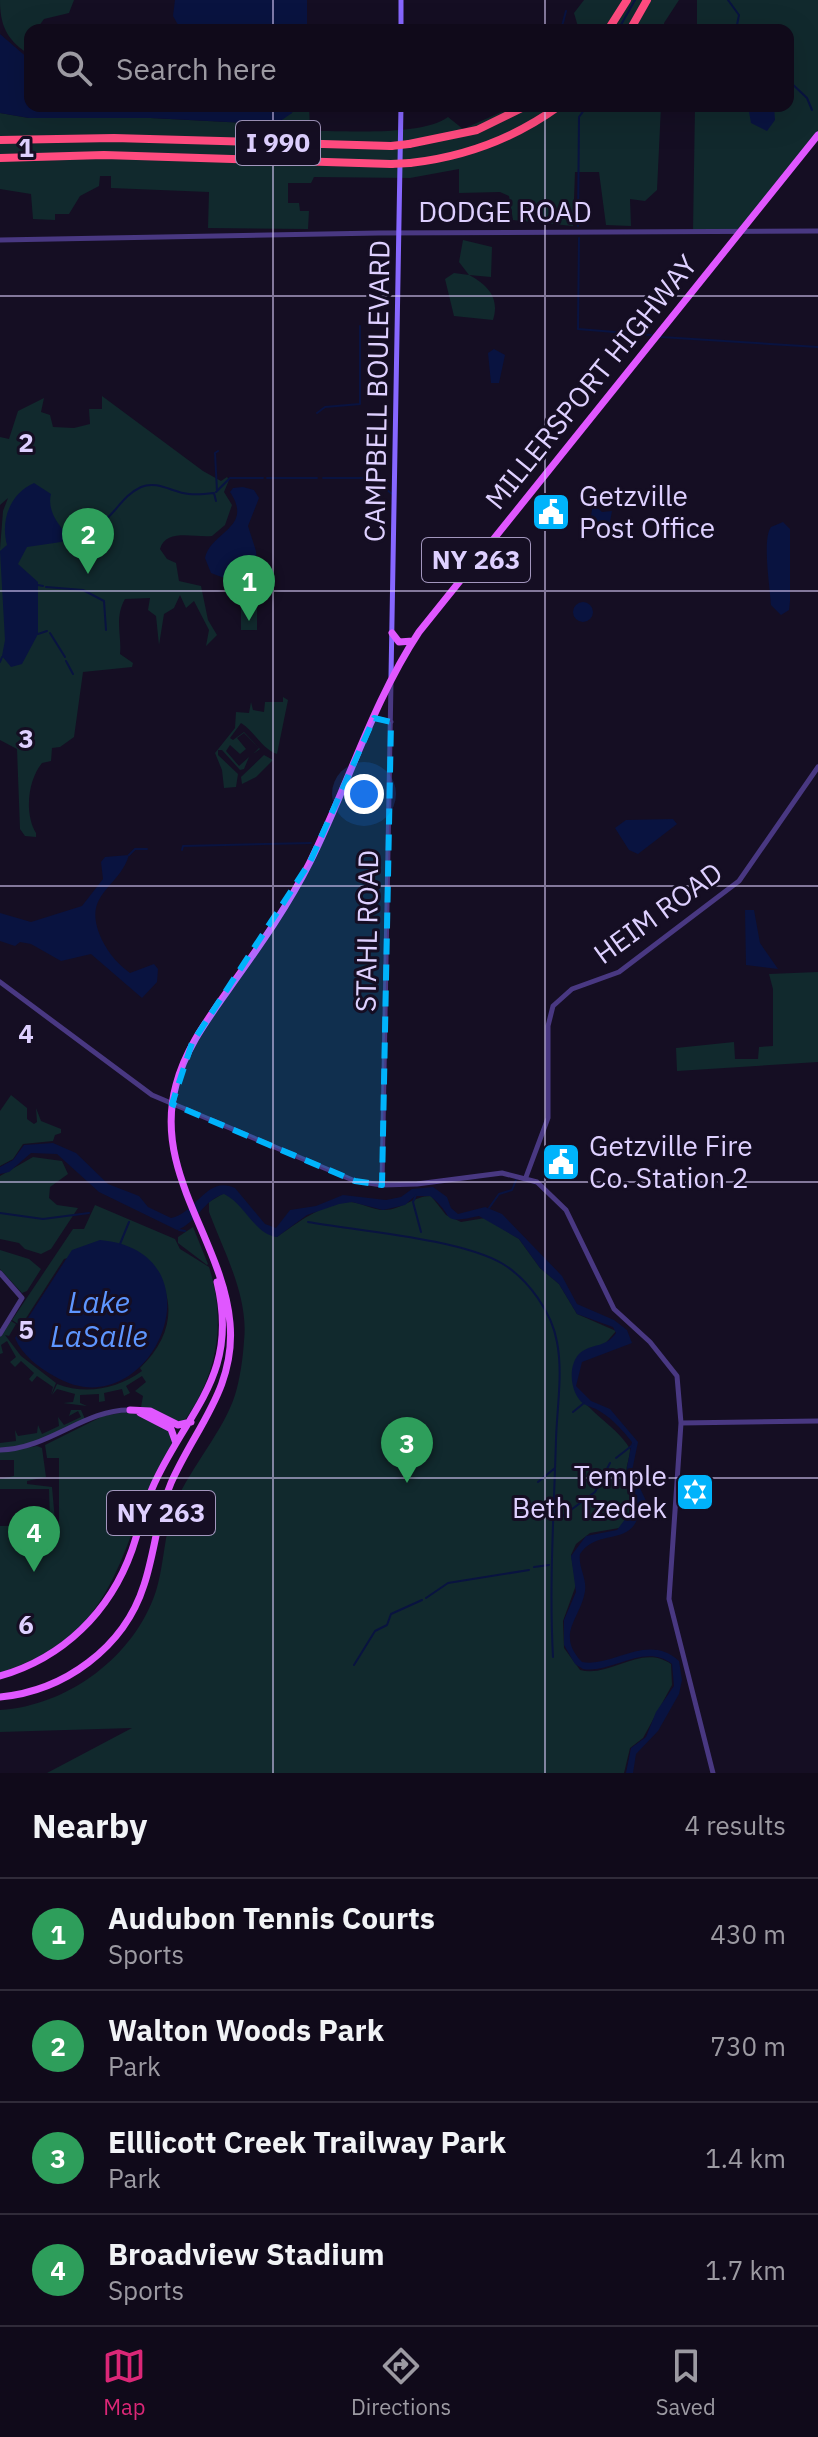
<!DOCTYPE html>
<html lang="en">
<head>
<meta charset="utf-8">
<style>
  body { margin:0; font-family:"IBM Plex Sans",sans-serif; background:#1e1827; color:#f1f3f6 }
  .you { position:absolute; left:364px; top:794px; width:28px; height:28px; margin:-20px; border:6px solid #fff; border-radius:50%; background:#1a73e8; box-shadow:0 0 0 12px #1a73e833 }
  .badge { display:grid; place-items:center; width:52px; height:52px; border-radius:50%; background:#db2777; color:#fff; font-size:26px; font-weight:700 }
  .pin { position:absolute; translate:-50% -66px; filter:drop-shadow(0 2px 4px #0008) }
  .pin::after { content:''; position:absolute; top:42px; width:28px; height:24px; background:inherit; clip-path:polygon(0 0,100% 0,50% 100%) }
  .list { margin:0; padding:0; list-style:none }
  h2 { display:flex; justify-content:space-between; align-items:center; height:104px; margin:0; padding:0 32px; font-size:34px }
  h2 small { font-size:26px; font-weight:400; color:#9c9aa2 }
  .list li { display:grid; grid-template-columns:52px 1fr auto; gap:24px; align-items:center; box-sizing:border-box; height:112px; padding:0 32px; border-top:2px solid #302b39 }
  .list b { display:block; font-size:30px; white-space:nowrap }
  .list p { margin:0; font-size:26px; white-space:nowrap; color:#9c9aa2 }
  .list em { font-size:26px; font-style:normal; color:#9c9aa2 }
  .icon { flex:none; width:44px; height:44px; fill:none; stroke:currentColor; stroke-width:2; stroke-linecap:round; stroke-linejoin:round }
  .map { position:relative; flex:none; width:818px; height:1773px; overflow:hidden }
  .search { position:absolute; background:#100a1a; box-shadow:0 8px 32px #0002; left:24px; right:24px; top:24px; height:88px; display:flex; align-items:center; gap:20px; box-sizing:border-box; padding:0 28px; border-radius:16px; color:#9c9aa2; font-size:30px }
  .sheet { height:552px; background:#100a1a }
  nav { display:flex; justify-content:space-around; align-items:center; box-sizing:border-box; height:112px; border-top:2px solid #302b39; background:#100a1a; font-size:22px; color:#9c9aa2 }
  nav a { display:grid; justify-items:center; gap:4px }
  nav .on { color:#db2777 }
  .map>svg:first-child { display:block }
  .green { fill:#11292d }
  .water { fill:#091340 }
  .lines { fill:none; stroke-linecap:round; stroke-linejoin:round }
  .stream { stroke:#091340; stroke-width:2 }
  .tertiary { stroke:#493882; stroke-width:5 }
  .secondary { stroke:#8767ff; stroke-width:5 }
  .primary { stroke:#e057ff; stroke-width:7 }
  .motorway { stroke:#ff4b7f; stroke-width:8 }
  .motorway-bridge { stroke:#ff4b7f; stroke-width:8 }
  .marked { fill:#00b3fb; fill-opacity:0.2; stroke:#00b3fb; stroke-width:6; stroke-dasharray:16 10; stroke-linejoin:round }
  .grid { fill:none; stroke:#ded0ff; stroke-width:2; stroke-opacity:0.55 }
  .labels { text-anchor:middle; stroke-width:6; stroke-linejoin:round; paint-order:stroke }
  .shield { fill:#150e23; stroke:#a296bd; stroke-width:2 }
  .shield-label { font-size:26px; font-weight:bold; fill:#ded0ff }
  .street-label { font-size:28px; fill:#ded0ff; stroke:#150e23 }
  .poi-label { font-size:28px; fill:#ded0ff; stroke:#150e23; text-anchor:start }
  .water-label { font-size:30px; font-style:italic; fill:#5e96ff; stroke:#150e23 }
  .grid-label { font-size:26px; text-anchor:middle; font-weight:bold; fill:#ded0ff; stroke:#150e23; stroke-width:6; stroke-linejoin:round; paint-order:stroke }
</style>
</head>
<body>
<div class="map">
<svg width="818" height="1773" viewBox="0 0 818 1773">
  <rect width="100%" height="100%" fill="#150e23"/>
  <path class="green" d="M0,0h74l-5,13 -25,6 -8,11h-6l-3,23c-21,-14 -27,-29 -27,-53z
    M584,0h95l-15,23v7h-85l-5,-17z
    M697,0h121v135l-77,96h-48l2,-125h93v-76h-91z
    M294,106h15l1,25c36,-1 110,6 138,-14l15,12 52,-23h146l-4,84 -12,11 -15,-2 1,27 -25,-1 -7,-53h-24l-2,54 -60,-6 -4,-24 -9,-4 -41,1v-24l-49,9 -96,-1 -3,6h-23v20h11l1,8h9l-1,18 -100,-1 1,-36 -98,-4v-12h-11l-1,10 -19,10 -11,18h-14v6l-22,-1 -2,-25 -31,-5v-76l29,5h122l115,6 26,-11z
    M463,240l29,7 -1,30 -22,-2c19,10 31,23 24,45l-39,-4 -9,-37 9,-6 15,2 -10,-13z
    M102,396l101,75 18,10 6,-4 2,3 -5,12 8,13 -7,20 -13,11c-17,2 -46,-8 -52,13l7,10 9,4 3,18 22,5 7,34 9,15 -11,11 3,-16 -15,-29 -8,7 -6,-13 -6,13 -10,6 -5,31 -3,-29 -8,-6 2,-12 -25,1c-11,19 -3,37 -5,55l13,9 -1,4 -49,5 -9,65 -14,10 -8,1 -1,13 -9,2c-14,17 -18,50 -6,70v4l-11,-1 -5,-7 -3,-80 -17,-9v-191l3,-38 5,-13 -8,7v-68l9,2 9,-28 26,-13 -3,14 9,3 3,12 21,1 16,-4 -1,-15h13z
    M241,596h16v34h-16z
    M283,697l5,3 -11,54c-14,-4 -23,-23 -36,-31l-11,15 3,2 11,-8 16,17 -7,5 6,-6 -15,-15 -7,5 9,11 -6,5 -10,-9 -4,6 13,15 10,-9 -5,12 -4,1 -18,-20h-4v5l20,19 -2,13 -12,1 -2,-18 -7,-17 20,-25 1,-16 13,1 2,-11 2,8 11,2 1,-10h18z
    M264,755l9,5 -17,17 -14,7 -1,-7z
    M818,972v90l-141,9 -1,-23 58,-6 1,17h23l1,-12 14,-1v-57l-4,-15z
    M11,1095l16,13v11l7,5 3,-2 -1,-14 5,13 20,8v4l-6,2 -2,6 -30,3 -10,15 -13,7v-55z
    M33,1157l29,4 6,13 -18,13 -1,11 8,7 21,3 -27,41 -10,5 -16,-5 -6,-6 -19,-4v-63z
    M224,1193c22,12 30,35 53,44 20,-14 46,-34 72,-35 11,0 23,8 35,8 18,0 29,-14 47,-14l15,19 15,7 24,-4 34,21 21,29 19,16 18,30 39,17 -13,15 -22,7c-32,43 32,64 49,96 0,9 -4,16 -4,25 0,21 14,37 -7,54l-29,5 -14,11 -5,11 5,30 -13,36 1,27 16,22c31,8 61,-27 91,-6l1,21 -29,53 -13,10 -6,25h-577l85,-45 -132,4v-22c68,-4 135,-54 156,-119 9,-29 8,-62 20,-89 16,-37 47,-70 59,-107 5,-16 8,-38 9,-54 5,-44 -20,-89 -35,-129v-10z
    M95,1205l80,34 5,10 29,18c18,56 8,109 -26,156l-42,-16 2,-11 -8,-5 11,-9 -4,-6 -16,10 4,7 -6,3 -2,-7 -18,4 1,8 -6,1v-8l-19,1v8l7,3 -24,-3 10,-1 2,-8 -18,-5 -5,6 5,-11c29,11 60,5 85,-13l-2,-3c46,-43 34,-98 -20,-124l-56,15 -43,67 -9,-6 61,-91h11z
    M193,1227l15,37 -1,1 -29,-22v-6z
    M0,1250l29,9 12,10 -14,22 -5,2 -22,-24z
    M11,1321l5,3 -7,12 -4,-1 16,21 35,27 -5,12 2,-8 -16,-11 -5,6 -3,-3 5,-6 -13,-12 -6,6 -5,-5 6,-5 -9,-16 -6,4 2,8 -3,1v-17z
    M71,1410h10l4,9 -53,25 -32,4v-5l16,-2 -1,-11 3,6 19,-3 1,-8 4,9 17,-8 -1,-9 6,8 17,-8 -3,-6 -9,5z
    M126,1412l18,3 26,15 4,12c-11,21 -24,43 -33,66 -30,84 -49,134 -141,165v-147l59,-1v-67h-12l-2,-13 58,-29z
    M37,1446l5,2 4,29 -19,4v3l25,3 3,34h-5l-1,-32h-49v-10l14,-3v-16h-14v-8z"/>
  <path class="water" d="M175,0h132v30h-36l-19,-5 -30,5h-41l-8,-14z
    M0,34l30,26v46h264l-2,7 -13,9 -13,2 -115,-6h-122l-29,-5z
    M748,106h26l1,14 -8,11 -16,-8z
    M494,349l11,6 -6,28h-8l-3,-30z
    M34,483l17,11c-4,15 6,30 17,41h12l-19,7 -34,5 -9,17 20,18v52l-16,30 -11,3 -9,-11 3,-16 -5,-89 7,-6c-7,-26 4,-52 27,-62z
    M243,487l11,3 5,8 -11,28 8,25 2,25 -26,5 -21,-8 -6,-15c6,-27 49,-30 25,-66l3,-4z
    M593,504l9,8 10,-1 -3,16 -15,-1 -4,-4z
    M783,522l7,7v72l-1,9 -8,5 -10,-10c-1,-18 -9,-66 0,-78z
    M573 612a10 10 0 1 1 20 0a10 10 0 1 1-20 0Z
    M673,819l4,5 -39,30 -9,-4 -14,-22 11,-8z
    M129,855c-10,33 -45,38 -30,78 6,16 17,30 31,40l24,-9 4,5 -1,13 -15,16 -51,-44 -30,7 -30,-17 -11,-2 -5,4 -15,-5v-28l31,9 51,-16 21,-27 -2,-17 4,-5z
    M745,910h9l6,33 18,26 -32,-4z
    M53,1143l23,10 32,31 31,12 9,11 23,11c25,-4 35,-43 64,-30l30,36 11,4 14,-18 26,-4 27,-11 43,5 15,-3 11,-8 21,-2 14,10 4,11 7,6 27,-7 17,7 60,62 15,28 37,16 13,10 5,13 -50,19 -6,24 15,15 19,8 28,33 -6,29 15,32 -7,2c-3,45 -42,21 -60,49 -2,13 7,24 5,37 -4,27 -30,43 -3,71 31,6 65,-30 97,-1l3,19 -3,14 -21,37 -22,23 -3,19h-7l5,-25 15,-11 10,-25 18,-26 -2,-22c-27,-22 -61,10 -89,5l-8,-5 -11,-19v-25l12,-28 -5,-36 15,-20 31,-6 15,-20 -5,-43 5,-25c-8,-10 -19,-23 -31,-30 -5,-4 -12,-5 -17,-8 -14,-10 -17,-39 -4,-51 12,-10 26,-5 36,-20l-3,-6 -36,-13 -18,-30 -19,-16 -21,-29 -40,-23c-42,9 -22,0 -49,-20h-15l-10,9 -22,5 -31,-8 -13,2 -32,11 -30,22c-23,-3 -32,-33 -53,-43 -21,6 -27,29 -47,36l-78,-38 -42,-38 -26,-1 -22,19 -9,2v-7l13,-7 11,-15z
    M100,1240c128,12 51,194 -46,136 -16,-9 -32,-21 -39,-38l57,-88z"/>
  <g class="lines">
    <path class="stream" d="M728,0l11,15 -3,15
      M561,30l5,-19
      M618,30l17,-30
      M788,80l19,18 5,12
      M578,226l1,-109 8,-11
      M579,238l-1,91 73,6
      M661,337l157,10
      M317,413l8,-6 35,-3v-78
      M267,478h50
      M323,478h50l19,16
      M217,491l-2,-38 3,-2
      M216,492l14,-14h33
      M89,529c26,-9 29,-31 52,-42 17,-7 32,6 48,7 8,1 17,0 25,-1l2,8
      M80,535l7,-4
      M38,585l5,1
      M46,587l37,3 21,11 2,29
      M50,633l15,24
      M38,634l9,-3
      M66,661l7,13
      M0,662l2,-5
      M182,850l1,-4 128,-3
      M129,855l6,-6h12
      M416,1195l-3,7 8,30
      M489,1208l10,-14 13,-4 4,-10
      M0,1213l43,6 46,-6
      M308,1222c52,9 153,17 195,42 26,16 49,49 54,78 6,31 0,66 -1,97 -2,73 -7,145 -3,218
      M179,1230l6,1
      M120,1244l9,-22
      M573,1412l11,-9
      M616,1458l18,-14
      M538,1482l17,-14
      M560,1518l35,-26 15,-29
      M534,1567l15,-2
      M426,1598l22,-15 81,-13
      M354,1665l21,-34 12,-6 4,-11 31,-14"/>
    <path class="tertiary" d="M0,240l379,-7 439,-2
      M374,718l17,4
      M0,982l152,113 203,86 27,4 35,-1 85,-11 35,9 29,28 48,99 36,33 27,34 4,47 -12,176 44,174
      M526,1177l22,-59v-92l5,-20 19,-17 47,-17 120,-91 79,-114
      M382,1185l9,-503
      M0,1273l22,25 -22,36
      M681,1423l137,-2
      M0,1450c49,-1 85,-41 130,-40"/>
    <path class="secondary" d="M401,0v30
      M391,677l10,-571"/>
    <path class="primary" d="M392,633l7,9 14,-1
      M130,1410l20,1 28,14 13,-3
      M140,1413l31,16 5,14
      M0,1676c63,-18 110,-64 132,-126 8,-23 13,-48 24,-70 35,-73 83,-107 61,-198
      M0,1697c64,-6 124,-49 144,-112 11,-33 13,-69 27,-102 24,-55 65,-95 59,-160 -7,-82 -78,-151 -54,-238 10,-39 35,-70 57,-102 28,-39 56,-79 77,-121 38,-76 62,-159 109,-230l399,-497"/>
    <path class="motorway" d="M608,30l19,-30
      M630,30l17,-30
      M0,140l114,-2 277,8
      M409,144l68,-14 49,-24
      M0,158l104,-3 287,9
      M410,163c54,-6 105,-25 149,-57"/>
    <path class="motorway-bridge" d="M391,146l18,-2
      M391,164l19,-1"/>
  </g>
  <path class="marked" d="M374,718l17,4 -9,463 -27,-4 -183,-77 20,-61 118,-181z"/>
  <path class="grid" d="M273,0v30M545,0v30M273,106v1667M545,106v1667M0,296h818M0,591h818M0,886h818M0,1182h818M0,1478h818"/>
  <defs>
    <symbol id="civic-square" viewBox="-11 -11 22 22"><rect x="-9" y="-9" width="18" height="18" rx="4" fill="#00b3fb" stroke="#150e23"/><path d="M-.6-6.5H3V-4.5H.6V-3L4-1V1h2V6H-6V1h2V-1L-.6-3ZM-1.2 2.5V6h2.4V2.5Z" fill="#fff"/></symbol>
    <symbol id="synagogue-square" viewBox="-11 -11 22 22"><rect x="-9" y="-9" width="18" height="18" rx="4" fill="#00b3fb" stroke="#150e23"/><path d="M0-6.5L5.6 3.2H-5.6ZM0 6.5L5.6-3.2H-5.6Z" fill="#fff"/></symbol>
  </defs>
  <g fill-rule="evenodd">
    <use href="#civic-square" x="529" y="490" width="44" height="44"/>
    <use href="#civic-square" x="539" y="1140" width="44" height="44"/>
    <use href="#synagogue-square" x="673" y="1470" width="44" height="44"/>
  </g>
  <g class="labels">
    <g class="shield">
      <rect x="236" y="121" width="84" height="44" rx="6"/>
      <rect x="422" y="538" width="108" height="44" rx="6"/>
      <rect x="107" y="1491" width="108" height="44" rx="6"/>
    </g>
    <g class="shield-label">
      <text x="278" y="152">I 990</text>
      <text x="476" y="569">NY 263</text>
      <text x="161" y="1522">NY 263</text>
    </g>
    <g class="street-label">
      <text x="505" y="222">DODGE ROAD</text>
      <text transform="translate(591 382) rotate(-51)" y="10">MILLERSPORT HIGHWAY</text>
      <text transform="translate(377 391) rotate(-89)" y="10">CAMPBELL BOULEVARD</text>
      <text transform="translate(658 913) rotate(-36)" y="10">HEIM ROAD</text>
      <text transform="translate(367 931) rotate(-89)" y="10">STAHL ROAD</text>
    </g>
    <g class="poi-label">
      <text x="579" y="506">Getzville<tspan x="579" dy="32">Post Office</tspan></text>
      <text x="589" y="1156">Getzville Fire<tspan x="589" dy="32">Co. Station 2</tspan></text>
      <text x="667" y="1486" text-anchor="end">Temple<tspan x="667" dy="32">Beth Tzedek</tspan></text>
    </g>
    <g class="water-label">
      <text x="99" y="1313">Lake<tspan x="99" dy="34">LaSalle</tspan></text>
    </g>
  </g>
  <g class="grid-label">
    <text x="26" y="157">1</text>
    <text x="26" y="452">2</text>
    <text x="26" y="748">3</text>
    <text x="26" y="1043">4</text>
    <text x="26" y="1339">5</text>
    <text x="26" y="1634">6</text>
  </g>
</svg>
<div class="you"></div>
<div class="pin badge" style="left:249px;top:621px;background:#2e9e5b">1</div>
<div class="pin badge" style="left:88px;top:574px;background:#2e9e5b">2</div>
<div class="pin badge" style="left:407px;top:1483px;background:#2e9e5b">3</div>
<div class="pin badge" style="left:34px;top:1572px;background:#2e9e5b">4</div>
<div class="search"><svg class="icon" aria-label="search" viewBox="0 0 24 24"><circle cx="10" cy="10" r="6"/><path d="M15 15l6 6"/></svg>Search here</div>
</div>
<section class="sheet">
<h2>Nearby<small>4 results</small></h2>
<ul class="list">
<li><span class="badge" style="background:#2e9e5b">1</span><div><b>Audubon Tennis Courts</b><p>Sports</p></div><em>430 m</em></li>
<li><span class="badge" style="background:#2e9e5b">2</span><div><b>Walton Woods Park</b><p>Park</p></div><em>730 m</em></li>
<li><span class="badge" style="background:#2e9e5b">3</span><div><b>Elllicott Creek Trailway Park</b><p>Park</p></div><em>1.4 km</em></li>
<li><span class="badge" style="background:#2e9e5b">4</span><div><b>Broadview Stadium</b><p>Sports</p></div><em>1.7 km</em></li>
</ul>
</section>
<nav>
<a class="on"><svg class="icon" aria-label="map" viewBox="0 0 24 24"><path d="M3 6l6-2 6 2 6-2v14l-6 2-6-2-6 2zM9 4v14M15 6v14"/></svg>Map</a>
<a><svg class="icon" aria-label="directions" viewBox="0 0 24 24"><path d="M12 3l9 9-9 9-9-9zM9 14v-3h6M13 9l2 2-2 2"/></svg>Directions</a>
<a><svg class="icon" aria-label="saved" viewBox="0 0 24 24"><path d="M7 4h10v16l-5-4-5 4z"/></svg>Saved</a>
</nav>
</body>
</html>
